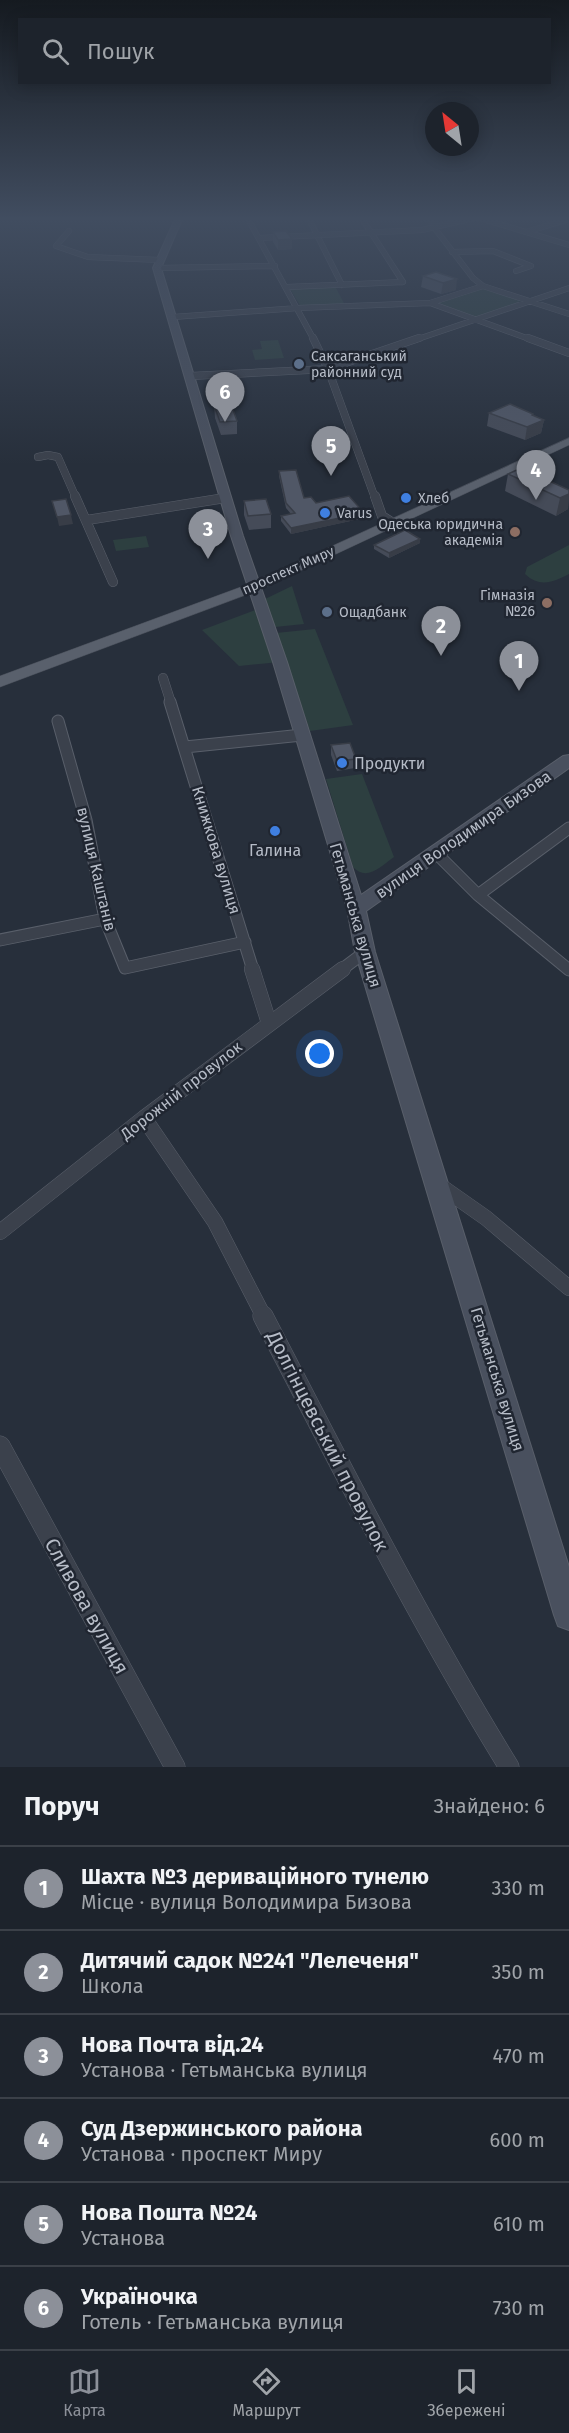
<!DOCTYPE html>
<html lang="uk">
<head>
<meta charset="utf-8">
<style>
  body { margin:0; font-family:"Fira Sans",sans-serif; background:#2a2f38; color:#f1f3f6 }
  .compass { position:absolute; left:425px; top:102px; width:54px; height:54px; border-radius:50%; background:#1d232c; box-shadow:0 3px 15px #0003; rotate:330deg }
  .you { position:absolute; left:320px; top:1054px; width:21px; height:21px; margin:-15px; border:4px solid #fff; border-radius:50%; background:#1a73e8; box-shadow:0 0 0 9px #1a73e833 }
  .badge { display:grid; place-items:center; width:39px; height:39px; border-radius:50%; background:#8c9099; color:#fff; font-size:20px; font-weight:700 }
  .pin { position:absolute; translate:-50% -50px; filter:drop-shadow(0 2px 3px #0008) }
  .pin::after { content:''; position:absolute; top:32px; width:21px; height:18px; background:inherit; clip-path:polygon(0 0,100% 0,50% 100%) }
  .list { margin:0; padding:0; list-style:none }
  h2 { display:flex; justify-content:space-between; align-items:center; height:78px; margin:0; padding:0 24px; font-size:26px }
  h2 small { font-size:20px; font-weight:400; color:#a0a4a9 }
  .list li { display:grid; grid-template-columns:39px 1fr auto; gap:18px; align-items:center; box-sizing:border-box; height:84px; padding:0 24px; border-top:2px solid #3b4048 }
  .list b { display:block; font-size:22px; white-space:nowrap }
  .list p { margin:0; font-size:20px; white-space:nowrap; color:#a0a4a9 }
  .list em { font-size:20px; font-style:normal; color:#a0a4a9 }
  .icon { flex:none; width:33px; height:33px; fill:none; stroke:currentColor; stroke-width:2; stroke-linecap:round; stroke-linejoin:round }
  .map { position:relative; flex:none; width:569px; height:1767px; overflow:hidden }
  .search { position:absolute; background:#1d232c; box-shadow:0 3px 15px #0003; left:18px; right:18px; top:18px; height:66px; display:flex; align-items:center; gap:15px; box-sizing:border-box; padding:0 21px; border-radius:0px; color:#a0a4a9; font-size:22px }
  .sheet { height:582px; background:#1d232c }
  nav { display:flex; justify-content:space-around; align-items:center; box-sizing:border-box; height:84px; border-top:2px solid #3b4048; background:#1d232c; font-size:16px; color:#a0a4a9 }
  nav a { display:grid; justify-items:center; gap:3px }
  nav .on { color:#8c9099 }
  .map>svg:first-child { display:block }
  .green { fill:#2d3f40 }
  .lines { fill:none; stroke-linecap:round; stroke-linejoin:round }
  .street-far5-casing { stroke:#595f6a; stroke-width:6 }
  .street-far4-casing { stroke:#595f6a; stroke-width:8 }
  .street-far3-casing { stroke:#595f6a; stroke-width:10 }
  .street-far2-casing { stroke:#595f6a; stroke-width:13 }
  .street-far1-casing { stroke:#595f6a; stroke-width:16 }
  .street-casing { stroke:#595f6a; stroke-width:21 }
  .secondary-casing { stroke:#595f6a; stroke-width:2 }
  .primary-casing { stroke:#444a55; stroke-width:1 }
  .street-far5 { stroke:#3b414c; stroke-width:5 }
  .street-far4 { stroke:#3b414c; stroke-width:7 }
  .street-far3 { stroke:#3b414c; stroke-width:9 }
  .street-far2 { stroke:#3b414c; stroke-width:11 }
  .street-far1 { stroke:#3b414c; stroke-width:15 }
  .street { stroke:#3b414c; stroke-width:20 }
  .secondary { fill:#49505e; fill-rule:evenodd }
  .primary { fill:#59606c; fill-rule:evenodd }
  .wall { fill:#454b58 }
  .shaded-wall { fill:#383d47 }
  .building { fill:#505766; stroke:#383d47; stroke-width:1.5 }
  .service-dot { fill:#5c6f8a; stroke:#202631; stroke-width:2 }
  .shop-dot { fill:#3f7fe0; stroke:#202631; stroke-width:2 }
  .education-dot { fill:#8d6e63; stroke:#202631; stroke-width:2 }
  .labels { text-anchor:middle; stroke-width:5; stroke-linejoin:round; paint-order:stroke }
  .far-poi-label { font-size:14px; fill:#b6bcc7; stroke:#202631; text-anchor:start }
  .far-street-label { font-size:14px; fill:#b6bcc7; stroke:#202631 }
  .poi-label { font-size:16px; fill:#b6bcc7; stroke:#202631; text-anchor:start }
  .street-label { font-size:16px; fill:#b6bcc7; stroke:#202631 }
  .near-street-label { font-size:20px; fill:#b6bcc7; stroke:#202631 }
</style>
</head>
<body>
<div class="map">
<svg width="569" height="1767" viewBox="0 0 569 1767">
  <rect width="100%" height="100%" fill="#272f3b"/>
  <path class="green" d="M335,286l10,19 -44,2 -11,-18z
    M483,286l41,14 -49,18 -42,-15z
    M278,340l6,18 -29,2 -3,-10 10,-1 -2,-8z
    M146,536l3,11 -33,4 -3,-11z
    M569,545v29c-16,8 -29,14 -44,0l2,-7z
    M292,586l12,38 -29,3 -10,-28z
    M261,608l19,54 -41,4 -37,-36z
    M315,629l38,96 -43,6 -34,-98z
    M362,774l32,83c-13,9 -27,25 -41,10l-27,-88z"/>
  <g class="lines">
    <defs>
      <path id="street-far5" d="M247,217l67,123
        M308,217l34,68
        M361,217l42,65
        M425,217l11,9v4l37,48 10,8
        M476,217l93,28
        M69,231l-13,15 32,11 72,3
        M526,232l43,-13
        M259,238l163,-8 56,-13
        M452,252l41,-1 38,15 -15,5
        M157,268l118,-2
        M287,287l116,-5
        M430,303l102,37
        M173,317l125,-9 132,-5 53,-17 86,28
        M415,340l154,-52"/>
      <path id="street-far4" d="M313,338l15,31 47,129
        M528,338l41,15
        M191,376l137,-7 91,-31
        M38,457l10,-2 10,2 18,41"/>
      <path id="street-far3" d="M75,496l38,86
        M375,496l7,20 11,7
        M87,520l138,-22
        M163,678l8,25"/>
      <path id="street-far2" d="M170,702l83,268
        M58,721l28,99 19,99 20,49 120,-26
        M185,747l117,-12
        M436,853l42,42 91,75
        M478,895l91,-67
        M0,940l105,-21
        M341,970l24,-18"/>
      <path id="street-far1" d="M252,969l17,54
        M144,1118l71,104 49,95
        M439,1185l47,33 83,70
        M0,1232l144,-114 199,-149"/>
      <path id="street" d="M263,1316c79,152 156,305 246,451
        M0,1446l175,321"/>
      <path id="secondary" d="M176,217h7l-22,51 82,268 44,126 74,233 202,-139 6,-1v13l-203,143 9,41 194,615v63l-11,-4 -4,-11 -199,-663 -8,-44 -74,-246 -42,-126 -78,-268z"/>
      <path id="primary" d="M569,438v7l-310,145 -259,97v-11l249,-92z"/>
    </defs>
    <use href="#street-far5" class="street-far5-casing"/>
    <use href="#street-far4" class="street-far4-casing"/>
    <use href="#street-far3" class="street-far3-casing"/>
    <use href="#street-far2" class="street-far2-casing"/>
    <use href="#street-far1" class="street-far1-casing"/>
    <use href="#street" class="street-casing"/>
    <use href="#secondary" class="secondary-casing"/>
    <use href="#primary" class="primary-casing"/>
    <use href="#street-far5" class="street-far5"/>
    <use href="#street-far4" class="street-far4"/>
    <use href="#street-far3" class="street-far3"/>
    <use href="#street-far2" class="street-far2"/>
    <use href="#street-far1" class="street-far1"/>
    <use href="#street" class="street"/>
    <use href="#secondary" class="secondary"/>
    <use href="#primary" class="primary"/>
  </g>
  <path class="wall" d="M273,232l19,17 -14,1 -5,-8z
    M436,272l20,18 -15,4 -20,-7 2,-11z
    M214,405l23,16v13l-16,1 -6,-17z
    M489,413l44,1v2l11,4 -3,13 -16,7 -38,-14z
    M279,471l25,27 60,20 -73,16 -10,-13v-5l10,-2 -5,-6 -7,-32z
    M508,474l61,16 -1,19 -12,7 -51,-25z
    M244,501l27,13v14l-22,2 -5,-15z
    M420,539v4l-31,15 -15,-9v-4z
    M331,745l25,14 -1,9 -18,3 -6,-16z"/>
  <path class="shaded-wall" d="M292,239v10l-14,1v-10z
    M457,279l-1,11 -15,4 2,-11z
    M533,414l-2,12 13,-6 -3,13 -16,7 2,-13 5,-12z
    M569,494l-1,15 -12,7 4,-18z
    M364,513v5l-73,16v-6z
    M71,515l2,9 -14,2 -2,-9z
    M420,539v4l-31,15v-5z"/>
  <path class="building" d="M286,231l6,8 -14,1 -5,-8z
    M436,272l21,7 -14,4 -20,-7z
    M231,404l6,17 -17,1 -6,-17z
    M510,404l23,10 -1,1 12,5 -17,7 -38,-14z
    M521,468l48,22v4l-9,4 -52,-24z
    M296,470l8,28 7,-1 5,6 33,-7 15,17 -73,15 -10,-12 14,-3 -9,-10 -7,-32z
    M66,499l5,16 -14,2 -5,-16z
    M266,499l5,15 -23,2 -4,-15z
    M405,530l15,9 -31,14 -15,-8z
    M350,743l6,16 -19,2 -6,-16z"/>
  <linearGradient id="sky" x2="0" y2="1"><stop stop-color="#151a20"/><stop offset="0.47" stop-color="#414d60"/><stop offset="1" stop-color="#414d60" stop-opacity="0"/></linearGradient>
  <rect width="569" height="465" fill="url(#sky)"/>
  <g class="service-dot">
    <circle cx="299" cy="364" r="6"/>
    <circle cx="327" cy="612" r="6"/>
  </g>
  <g class="shop-dot">
    <circle cx="406" cy="498" r="6"/>
    <circle cx="325" cy="513" r="6"/>
    <circle cx="342" cy="763" r="6"/>
    <circle cx="275" cy="831" r="6"/>
  </g>
  <g class="education-dot">
    <circle cx="515" cy="532" r="6"/>
    <circle cx="547" cy="603" r="6"/>
  </g>
  <g class="labels">
    <g class="far-poi-label">
      <text x="311" y="361">Саксаганський<tspan x="311" dy="16">районний суд</tspan></text>
      <text x="418" y="503">Хлеб</text>
      <text x="337" y="518">Varus</text>
      <text x="503" y="529" text-anchor="end">Одеська юридична<tspan x="503" dy="16">академія</tspan></text>
      <text x="535" y="600" text-anchor="end">Гімназія<tspan x="535" dy="16">№26</tspan></text>
      <text x="339" y="617">Ощадбанк</text>
    </g>
    <g class="far-street-label">
      <text transform="translate(288 570) rotate(-24)" y="5">проспект Миру</text>
    </g>
    <g class="poi-label">
      <text x="354" y="769">Продукти</text>
      <text x="275" y="856" text-anchor="middle">Галина</text>
    </g>
    <g class="street-label">
      <text transform="translate(463 834) rotate(-35)" y="6">вулиця Володимира Бизова</text>
      <text transform="translate(217 850) rotate(73)" y="6">Книжкова вулиця</text>
      <text transform="translate(97 869) rotate(77)" y="6">вулиця Каштанів</text>
      <text transform="translate(356 915) rotate(74)" y="6">Гетьманська вулиця</text>
      <text transform="translate(181 1090) rotate(-38)" y="6">Дорожній провулок</text>
      <text transform="translate(498 1379) rotate(73)" y="6">Гетьманська вулиця</text>
    </g>
    <g class="near-street-label">
      <text transform="translate(328 1441) rotate(63)" y="7">Долгінцевський провулок</text>
      <text transform="translate(87 1606) rotate(61)" y="7">Сливова вулиця</text>
    </g>
  </g>
</svg>
<svg class="compass" viewBox="-18 -18 36 36"><path d="M0-13l5 13h-10z" fill="#e53935"/><path d="M0 13l5-13h-10z" fill="#a0a4a9"/></svg>
<div class="you"></div>
<div class="pin badge" style="left:519px;top:691px">1</div>
<div class="pin badge" style="left:441px;top:656px">2</div>
<div class="pin badge" style="left:208px;top:559px">3</div>
<div class="pin badge" style="left:536px;top:500px">4</div>
<div class="pin badge" style="left:331px;top:476px">5</div>
<div class="pin badge" style="left:225px;top:422px">6</div>
<div class="search"><svg class="icon" aria-label="search" viewBox="0 0 24 24"><circle cx="10" cy="10" r="6"/><path d="M15 15l6 6"/></svg>Пошук</div>
</div>
<section class="sheet">
<h2>Поруч<small>Знайдено: 6</small></h2>
<ul class="list">
<li><span class="badge">1</span><div><b>Шахта №3 дериваційного тунелю</b><p>Місце · вулиця Володимира Бизова</p></div><em>330 m</em></li>
<li><span class="badge">2</span><div><b>Дитячий садок №241 &quot;Лелеченя&quot;</b><p>Школа</p></div><em>350 m</em></li>
<li><span class="badge">3</span><div><b>Нова Почта від.24</b><p>Установа · Гетьманська вулиця</p></div><em>470 m</em></li>
<li><span class="badge">4</span><div><b>Суд Дзержинського района</b><p>Установа · проспект Миру</p></div><em>600 m</em></li>
<li><span class="badge">5</span><div><b>Нова Пошта №24</b><p>Установа</p></div><em>610 m</em></li>
<li><span class="badge">6</span><div><b>Україночка</b><p>Готель · Гетьманська вулиця</p></div><em>730 m</em></li>
</ul>
</section>
<nav>
<a class="on"><svg class="icon" aria-label="map" viewBox="0 0 24 24"><path d="M3 6l6-2 6 2 6-2v14l-6 2-6-2-6 2zM9 4v14M15 6v14"/></svg>Карта</a>
<a><svg class="icon" aria-label="directions" viewBox="0 0 24 24"><path d="M12 3l9 9-9 9-9-9zM9 14v-3h6M13 9l2 2-2 2"/></svg>Маршрут</a>
<a><svg class="icon" aria-label="saved" viewBox="0 0 24 24"><path d="M7 4h10v16l-5-4-5 4z"/></svg>Збережені</a>
</nav>
</body>
</html>
